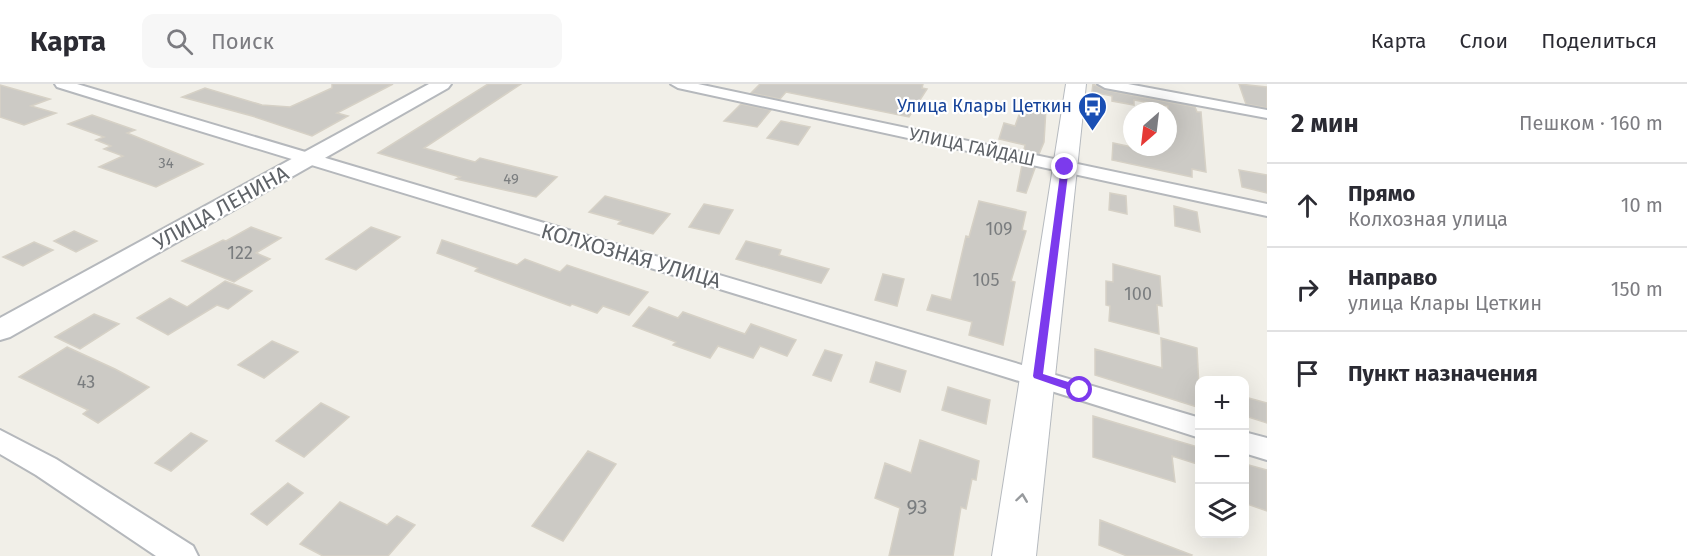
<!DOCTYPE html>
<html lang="ru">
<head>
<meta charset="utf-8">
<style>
  body { margin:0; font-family:"Fira Sans",sans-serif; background:#f7f7f7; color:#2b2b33 }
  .controls { position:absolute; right:18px; bottom:18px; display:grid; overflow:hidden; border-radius:12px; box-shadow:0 6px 24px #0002 }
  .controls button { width:54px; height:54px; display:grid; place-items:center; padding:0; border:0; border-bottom:2px solid #e1e1e2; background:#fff; color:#2b2b33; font:30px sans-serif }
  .compass { position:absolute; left:1123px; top:18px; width:54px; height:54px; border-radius:50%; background:#fff; box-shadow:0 6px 24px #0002; rotate:208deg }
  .stop { position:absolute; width:18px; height:18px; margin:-14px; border:4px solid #7c3aed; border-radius:50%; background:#fff }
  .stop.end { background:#7c3aed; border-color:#fff; box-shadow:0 2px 6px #0008 }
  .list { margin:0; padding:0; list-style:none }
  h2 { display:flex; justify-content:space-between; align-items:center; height:78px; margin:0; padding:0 24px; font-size:26px }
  h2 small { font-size:20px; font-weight:400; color:#7c7c81 }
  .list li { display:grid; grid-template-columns:39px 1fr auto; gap:18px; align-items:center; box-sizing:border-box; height:84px; padding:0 24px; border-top:2px solid #e1e1e2 }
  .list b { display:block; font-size:22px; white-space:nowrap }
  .list p { margin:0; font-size:20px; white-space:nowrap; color:#7c7c81 }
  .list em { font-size:20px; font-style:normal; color:#7c7c81 }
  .icon { flex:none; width:33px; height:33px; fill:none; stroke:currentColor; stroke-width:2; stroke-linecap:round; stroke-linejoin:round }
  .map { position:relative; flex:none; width:1267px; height:472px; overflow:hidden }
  header { display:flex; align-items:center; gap:36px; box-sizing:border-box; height:84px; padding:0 30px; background:#fff; border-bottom:2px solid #e1e1e2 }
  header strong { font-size:28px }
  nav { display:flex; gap:33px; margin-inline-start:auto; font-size:21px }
  .search { width:420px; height:54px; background:#f7f7f7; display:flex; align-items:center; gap:15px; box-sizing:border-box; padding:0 21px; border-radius:12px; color:#7c7c81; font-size:22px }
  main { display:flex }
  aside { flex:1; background:#fff }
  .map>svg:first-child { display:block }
  .building { fill:#cccac5; stroke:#d6d1c6; stroke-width:1.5 }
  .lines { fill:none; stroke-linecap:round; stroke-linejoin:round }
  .minor-casing { stroke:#b5b8bc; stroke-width:4 }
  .tertiary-casing { stroke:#b5b8bc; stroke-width:4 }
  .secondary-casing { stroke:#b6babf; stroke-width:2 }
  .minor { fill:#fff; fill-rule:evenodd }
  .tertiary { fill:#fff; fill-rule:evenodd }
  .secondary { fill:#fff; fill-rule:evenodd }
  .oneway { stroke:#979a9d }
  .route { fill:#7c3aed }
  .labels { text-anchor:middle; stroke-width:4.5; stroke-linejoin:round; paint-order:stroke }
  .far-number-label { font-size:15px; fill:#7a7d7f }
  .far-transit-label { font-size:18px; fill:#164399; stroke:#fff; text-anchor:end }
  .far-street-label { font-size:18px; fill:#5f6368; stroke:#fff }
  .number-label { font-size:18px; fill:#7a7d7f }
  .street-label { font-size:21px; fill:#5f6368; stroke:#fff }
  .near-number-label { font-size:21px; fill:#7a7d7f }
</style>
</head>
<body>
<header>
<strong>Карта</strong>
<div class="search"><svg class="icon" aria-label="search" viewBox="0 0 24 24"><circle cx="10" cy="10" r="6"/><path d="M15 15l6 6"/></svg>Поиск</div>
<nav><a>Карта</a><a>Слои</a><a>Поделиться</a></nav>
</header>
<main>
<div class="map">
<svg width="1267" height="472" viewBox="0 0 1267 472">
  <rect width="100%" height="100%" fill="#f1efe8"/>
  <path class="building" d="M332,0h61l-56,29 11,3 -36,20 -60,-20 -70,-19 23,-9 57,17 28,2 42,-19z
    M488,0h33l-97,64 51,14 5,-4 77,19 -21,20 -80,-18 4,-2 -82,-24z
    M760,0h163l-1,4 5,1 -18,28 -123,-25 -6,7 -29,-6z
    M1093,0l12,6 90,17 2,5h4l5,60 -14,-3v8l-80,-17 1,-17 19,4h36v-41l-34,-6v5l-22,-4v-5l-20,-4z
    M1239,0l28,3v21l-21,-4z
    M0,1l50,14 -19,7 25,7 -32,12 -24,-8z
    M741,20l30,6 -14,17 -33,-6z
    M1023,20l23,4 -2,34 -5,12 -15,-4 1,-5 -26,-6 5,-16 11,3z
    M92,31l43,15 -8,3 76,31 -47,23 -57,-20 24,-11 -19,-7 7,-3 -15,-6 8,-3 -36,-13z
    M781,37l29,6 -12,18 -31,-7z
    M1022,81l13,3 -9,25 -9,-2z
    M1239,86l28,5v18l-25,-6z
    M1110,109l16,3 1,18 -18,-4z
    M605,112l65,18 -17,20 -35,-10 3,-3 -32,-9z
    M979,117l47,11 -4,18 4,1 -15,50 4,1 -12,63 -34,-10 3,-13 -45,-12 5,-15 19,5 15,-64 3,1z
    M704,120l29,6 -14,24 -30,-7z
    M1174,122l23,6 3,20 -25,-6z
    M251,143l30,11 -25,15 14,6 -36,23 -52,-21 41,-21 3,1z
    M371,143l29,10 -44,33 -30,-11z
    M74,147l23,10 -21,11 -22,-11z
    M442,156l75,25 8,-6 35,13 7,-7 81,27 -19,23 -26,-9 -6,7 -25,-9 -2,2 -95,-35 3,-3 -41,-15z
    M746,157l35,9 -2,5 50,14 -8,14 -85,-24z
    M34,158l19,8 -30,16 -20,-9z
    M1113,180l47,12 2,30 -5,-1 2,29 -50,-13 1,-15 -4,-1v-24l7,1z
    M883,190l21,5 -7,27 -22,-6z
    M225,197l27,10 -24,18 -11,-4 -49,30 -31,-17 33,-20 17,9z
    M649,223l29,11 5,-6 62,22 6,-10 45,16 -9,16 -27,-10 -7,12 -35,-12 -8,12 -37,-13 3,-3 -43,-16z
    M94,230l25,10 -39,25 -25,-12z
    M1161,254l36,10 3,60 -105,-33v-26l67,19z
    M272,257l26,11 -34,26 -26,-13z
    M67,263l48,22 34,18 -51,36 -15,-9 5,-4 -69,-33z
    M825,266l17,5 -11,26 -18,-6z
    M876,278l30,9 -6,21 -30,-10z
    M948,303l42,13 -4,24 -44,-14z
    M1245,313l22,6v20l-22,-7z
    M321,319l28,14 -45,40 -28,-16z
    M1093,332l105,31 2,18 -28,-9 3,26 -82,-25z
    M191,349l16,8 -36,30 -16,-8z
    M920,356l59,21 -3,19 -4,-1 -6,30 -5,-2 -8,49h-64l11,-48 -25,-10 10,-35 26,10z
    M588,367l28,13 -53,77 -31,-15z
    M1245,380l22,6v41l-20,-7z
    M288,399l15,10 -36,32 -16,-11z
    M340,418l47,23 10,-9 18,9 -27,31h-65l-23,-12z
    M1100,436l92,35 -1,1h-64l-28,-11z"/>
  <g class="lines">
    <defs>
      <path id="minor" d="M55,0h22l1123,334v20c-380,-121 -762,-233 -1143,-351z
        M671,0h27l569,120v12l-589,-128z
        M1098,0h30l139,26v8l-162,-30z
        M0,346l56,29 137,87 5,10h-42l-120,-81 -36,-21z
        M1244,348l23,6v22l-23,-7z"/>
      <path id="tertiary" d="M429,0h22l-3,4 -438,249 -10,3v-22z"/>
      <path id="secondary" d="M1066,0h20l-50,472h-44z"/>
    </defs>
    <use href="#minor" class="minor-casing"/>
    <use href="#tertiary" class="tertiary-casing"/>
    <use href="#secondary" class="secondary-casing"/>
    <use href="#minor" class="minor"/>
    <use href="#tertiary" class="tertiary"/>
    <use href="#secondary" class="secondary"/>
  </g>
  <defs><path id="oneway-chevron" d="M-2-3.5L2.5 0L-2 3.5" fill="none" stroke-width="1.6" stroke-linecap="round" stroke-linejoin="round" transform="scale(1.5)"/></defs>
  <use class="oneway" href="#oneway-chevron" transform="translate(1022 414) rotate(-82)"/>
  <path class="route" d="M1065,81l4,2 -26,207 41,13v6l-4,1 -46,-16 -1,-2 28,-209z"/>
  <defs>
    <symbol id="bus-pin" viewBox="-11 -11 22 30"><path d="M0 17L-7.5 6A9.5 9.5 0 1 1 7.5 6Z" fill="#1a4fb4" stroke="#fff"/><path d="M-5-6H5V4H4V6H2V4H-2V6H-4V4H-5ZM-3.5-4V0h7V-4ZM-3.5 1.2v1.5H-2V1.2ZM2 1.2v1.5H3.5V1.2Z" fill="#fff"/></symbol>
  </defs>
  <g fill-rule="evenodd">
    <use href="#bus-pin" x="1076" y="6" width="33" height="45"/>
  </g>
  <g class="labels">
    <g class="far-number-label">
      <text x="166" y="84">34</text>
      <text x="511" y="100">49</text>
    </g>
    <g class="far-transit-label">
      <text x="1072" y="28">Улица Клары Цеткин</text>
    </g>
    <g class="far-street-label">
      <text transform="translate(972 63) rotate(12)" y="6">УЛИЦА ГАЙДАШ</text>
    </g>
    <g class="number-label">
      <text x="999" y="151">109</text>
      <text x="240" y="175">122</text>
      <text x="986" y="202">105</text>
      <text x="1138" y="216">100</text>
      <text x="86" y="304">43</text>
    </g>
    <g class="street-label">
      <text transform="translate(221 124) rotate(-29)" y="7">УЛИЦА ЛЕНИНА</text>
      <text transform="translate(631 172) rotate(16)" y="7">КОЛХОЗНАЯ УЛИЦА</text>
    </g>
    <g class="near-number-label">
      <text x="917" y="430">93</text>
    </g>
  </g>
</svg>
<div class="controls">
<button>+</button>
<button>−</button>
<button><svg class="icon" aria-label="layers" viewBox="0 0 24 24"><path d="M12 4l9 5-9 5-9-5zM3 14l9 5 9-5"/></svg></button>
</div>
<svg class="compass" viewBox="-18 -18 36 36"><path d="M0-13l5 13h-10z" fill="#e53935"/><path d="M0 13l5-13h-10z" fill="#7c7c81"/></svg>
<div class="stop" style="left:1080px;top:306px"></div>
<div class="stop end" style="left:1065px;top:83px"></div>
</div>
<aside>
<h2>2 мин<small>Пешком · 160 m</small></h2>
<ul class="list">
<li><svg class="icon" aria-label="ahead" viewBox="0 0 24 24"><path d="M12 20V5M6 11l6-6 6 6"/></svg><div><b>Прямо</b><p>Колхозная улица</p></div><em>10 m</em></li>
<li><svg class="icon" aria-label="right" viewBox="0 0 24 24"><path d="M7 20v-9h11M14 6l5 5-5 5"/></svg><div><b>Направо</b><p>улица Клары Цеткин</p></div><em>150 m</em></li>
<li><svg class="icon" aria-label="arrive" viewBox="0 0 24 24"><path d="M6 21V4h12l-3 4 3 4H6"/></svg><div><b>Пункт назначения</b></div></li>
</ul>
</aside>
</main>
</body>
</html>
